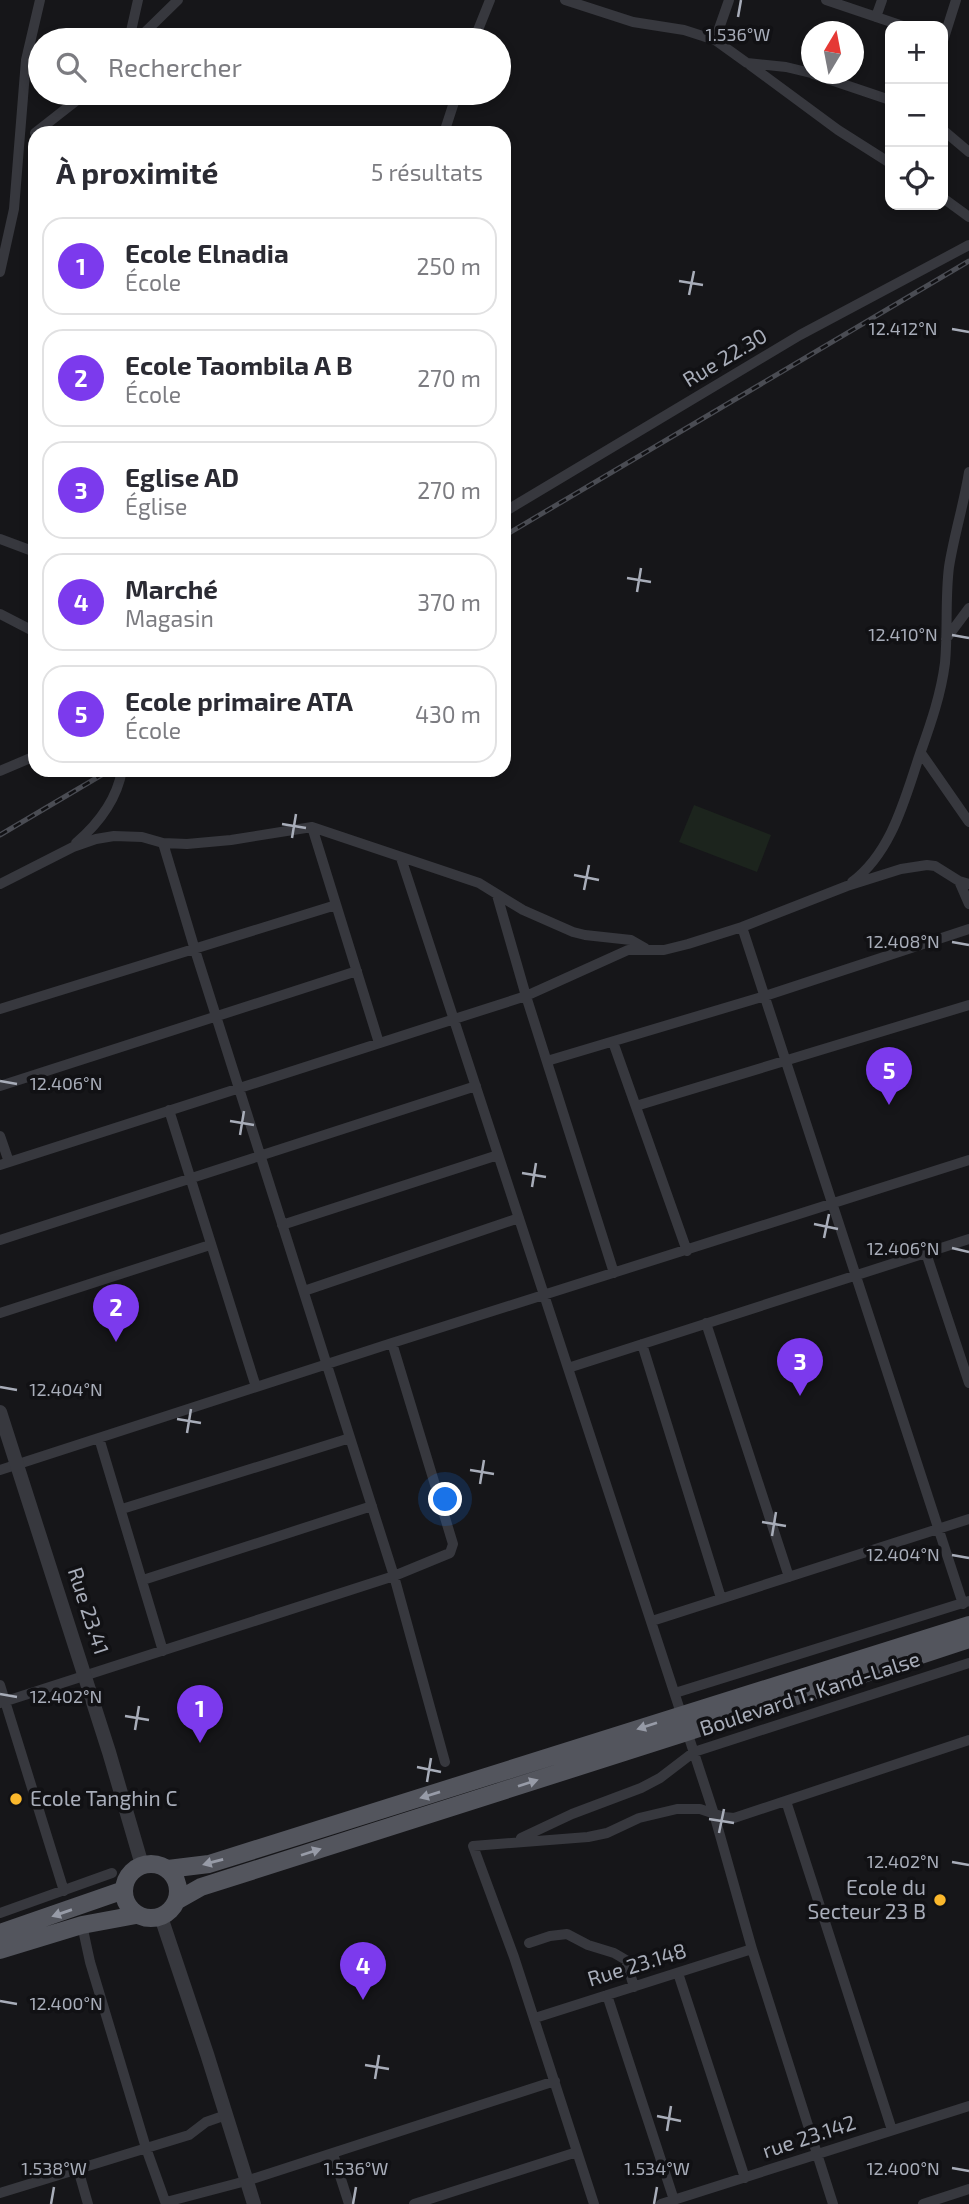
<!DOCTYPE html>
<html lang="fr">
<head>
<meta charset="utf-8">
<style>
  body { margin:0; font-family:"Exo 2",sans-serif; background:#f2f2f3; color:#2b2b33 }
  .controls { position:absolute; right:21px; top:21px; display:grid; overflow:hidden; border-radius:14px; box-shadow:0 4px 10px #0003 }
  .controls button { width:63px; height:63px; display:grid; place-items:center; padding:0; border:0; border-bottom:2px solid #e1e1e2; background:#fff; color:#2b2b33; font:35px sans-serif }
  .compass { position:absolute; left:801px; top:21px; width:63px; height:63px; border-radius:50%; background:#fff; box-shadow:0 4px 10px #0003; rotate:10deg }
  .you { position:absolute; left:446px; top:1500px; width:24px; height:24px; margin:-18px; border:5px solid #fff; border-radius:50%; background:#1a73e8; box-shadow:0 0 0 10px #1a73e833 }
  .badge { display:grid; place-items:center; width:46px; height:46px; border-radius:50%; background:#7c3aed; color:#fff; font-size:23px; font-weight:700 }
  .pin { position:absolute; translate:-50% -58px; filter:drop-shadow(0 2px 4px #0008) }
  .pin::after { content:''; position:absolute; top:37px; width:24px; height:21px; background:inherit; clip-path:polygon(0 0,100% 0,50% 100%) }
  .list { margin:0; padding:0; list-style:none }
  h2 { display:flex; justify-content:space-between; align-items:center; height:91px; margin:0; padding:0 28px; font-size:30px }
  h2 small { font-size:23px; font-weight:400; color:#7c7c81 }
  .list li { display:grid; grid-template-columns:46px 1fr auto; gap:21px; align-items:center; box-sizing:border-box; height:98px; margin:0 14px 14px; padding:0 14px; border:2px solid #e1e1e2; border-radius:21px }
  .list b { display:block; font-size:26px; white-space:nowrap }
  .list p { margin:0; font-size:23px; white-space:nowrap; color:#7c7c81 }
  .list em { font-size:23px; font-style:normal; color:#7c7c81 }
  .icon { flex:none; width:38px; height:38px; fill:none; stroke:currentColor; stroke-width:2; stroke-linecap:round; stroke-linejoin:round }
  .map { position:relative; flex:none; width:969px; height:2204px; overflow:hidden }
  .search { position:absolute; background:#fff; box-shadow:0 4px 10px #0003; left:28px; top:28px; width:483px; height:77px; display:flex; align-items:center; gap:18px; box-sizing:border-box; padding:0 24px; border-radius:38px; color:#7c7c81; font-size:26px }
  .panel { position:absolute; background:#fff; box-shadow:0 4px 10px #0003; left:28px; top:126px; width:483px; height:651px; border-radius:21px }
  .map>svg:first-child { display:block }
  .green { fill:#1c241d }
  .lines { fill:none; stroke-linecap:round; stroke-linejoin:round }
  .minor { stroke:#37383e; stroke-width:10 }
  .tertiary { stroke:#37383e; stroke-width:14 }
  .primary { stroke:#53555d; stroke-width:18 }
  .rail-casing { stroke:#4a4c53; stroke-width:5 }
  .rail { stroke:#111114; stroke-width:2.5; stroke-dasharray:8; stroke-linecap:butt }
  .oneway { fill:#979ba7 }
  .ticks { fill:none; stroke:#a8adb9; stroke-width:2.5 }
  .poi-dot { fill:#fbb82c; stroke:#111114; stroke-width:2.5 }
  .labels { text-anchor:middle; stroke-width:7; stroke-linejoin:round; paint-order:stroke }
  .street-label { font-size:21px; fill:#a8adb9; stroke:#111114 }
  .poi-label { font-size:21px; fill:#a8adb9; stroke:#111114; text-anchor:start }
  .ticks-label { font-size:18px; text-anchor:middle; fill:#a8adb9; stroke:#111114; stroke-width:7; stroke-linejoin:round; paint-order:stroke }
</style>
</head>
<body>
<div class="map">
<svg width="969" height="2204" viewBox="0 0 969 2204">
  <rect width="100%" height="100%" fill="#161619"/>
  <path class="green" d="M694,805l77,30 -14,37 -78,-30z"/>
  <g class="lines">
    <path class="minor" d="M565,0l68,22 51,8 31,10 32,23 39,4 25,6
      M826,0l77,26
      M876,17l6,-17
      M129,40l9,-40
      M137,40l41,-40
      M474,40l16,-40
      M715,40l14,-40
      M943,41l13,-41
      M750,65l88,65 52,33
      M813,74l77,26
      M943,130l26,22
      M35,133l51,-40
      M444,133l13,-40
      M943,198l26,19
      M0,272l14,-63 12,-149 14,-60
      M504,512l296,-177 169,-90
      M0,539l35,13
      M0,614l35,18
      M946,639l23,-31
      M921,753l48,69
      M0,771l35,-15
      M312,827l67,216
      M76,843c22,-19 41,-44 46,-73
      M163,843l32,107 199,626 51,186
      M401,858l313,956 38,135 81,255
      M959,881l10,23
      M852,882c41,-31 53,-85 69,-131 10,-28 20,-57 24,-88 3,-32 0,-64 4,-96 5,-32 15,-63 20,-95
      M0,884l73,-37 23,-8 18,-3 28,1 21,6 24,1 44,-4 81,-13 167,56 44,27 50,22 12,3 46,5 14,8
      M497,895l29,101 88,277
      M742,927l221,677
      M0,1009l336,-104
      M613,1042l74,209
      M547,1061l218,-65 204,-67
      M0,1086l357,-115
      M636,1106l333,-101
      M169,1110l87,277
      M0,1136l9,26
      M0,1165l526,-169 102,-46h36l24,-6 54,-17 105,-41 54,-17 26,-4 8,1 24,15 10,3
      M282,1225l216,-70
      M0,1240l476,-154
      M926,1253l43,130
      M304,1291l215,-73
      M0,1313l210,-68
      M706,1323l83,254
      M642,1344l79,254
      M568,1368l401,-129
      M99,1438l64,213
      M0,1470l392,-127 577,-183
      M122,1509l228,-71
      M143,1580l229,-74
      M652,1621l317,-102
      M0,1685l64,206
      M675,1693l294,-92
      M0,1703l394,-127 56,-23 3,-9 -61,-201
      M786,1801l106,329
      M521,1838l51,-24 69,-26 19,-10 34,-26 275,-89
      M0,1913l112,-40
      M82,1925l8,37 56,186 20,56
      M529,1943l21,-7 17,-2 21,11 26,8 12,7 8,27
      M678,1973l67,205
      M607,1995l67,205
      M535,2018l217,-69
      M333,2154l16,50
      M78,2169l10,35
      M0,2193l189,-58 17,-13 20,-7
      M166,2202l80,-21 309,-100
      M414,2204l163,-52
      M594,2204l-80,-247 -41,-111 115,-9 19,-4 32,-15 38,-9h23l24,8 10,1 235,-78
      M661,2204l308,-98
      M923,2204l46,-15"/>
    <path class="tertiary" d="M0,1412l109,340 33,113
      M161,1917l46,137 47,150"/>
    <path class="primary" d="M124 1891a27 27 0 1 1 54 0a27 27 0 1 1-54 0Z
      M168,1869l41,-5 760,-239
      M178,1900l23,-13 486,-155 282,-93
      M0,1933l124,-43
      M0,1950l82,-25 54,-10"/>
    <defs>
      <path id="rail" d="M504,536l465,-275
        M0,835l110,-65"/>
    </defs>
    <use href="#rail" class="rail-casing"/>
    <use href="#rail" class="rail"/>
  </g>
  <defs><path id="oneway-solid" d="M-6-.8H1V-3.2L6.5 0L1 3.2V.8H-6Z" transform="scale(1.75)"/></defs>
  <g class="oneway">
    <use href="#oneway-solid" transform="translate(647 1726) rotate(162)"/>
    <use href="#oneway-solid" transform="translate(528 1783) rotate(-18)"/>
    <use href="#oneway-solid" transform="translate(430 1795) rotate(163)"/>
    <use href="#oneway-solid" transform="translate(311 1852) rotate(-18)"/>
    <use href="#oneway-solid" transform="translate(213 1862) rotate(165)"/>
    <use href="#oneway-solid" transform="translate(62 1913) rotate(161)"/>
  </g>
  <path class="ticks" d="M738,17l3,-17M679,281l24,4M689,295l5,-24M952,329l17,3M627,578l24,4M637,592l4,-24M952,635l17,3M282,824l24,4M292,838l4,-24M574,875l25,5M584,890l5,-25M952,942l17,3M0,1081l17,3M230,1121l24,4M240,1135l4,-24M522,1173l24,4M532,1187l4,-24M814,1224l24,5M824,1238l5,-24M952,1248l17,4M0,1387l17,3M177,1419l24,4M187,1433l4,-24M470,1470l24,4M480,1484l4,-24M762,1522l24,4M772,1536l4,-24M952,1555l17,3M0,1694l17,3M125,1716l24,4M135,1730l4,-24M417,1767l24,5M427,1782l4,-24M709,1819l25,4M719,1833l5,-24M952,1862l17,3M0,2001l17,3M365,2065l24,4M375,2079l4,-24M657,2116l24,5M667,2131l4,-25M952,2168l17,3M51,2204l3,-17M353,2204l3,-17M654,2204l3,-17"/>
  <g class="poi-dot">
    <circle cx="16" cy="1799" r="7"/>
    <circle cx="940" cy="1900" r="7"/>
  </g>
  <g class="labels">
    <g class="street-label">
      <text transform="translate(725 358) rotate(-31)" y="7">Rue 22.30</text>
      <text transform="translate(88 1611) rotate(72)" y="7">Rue 23.41</text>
      <text transform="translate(810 1694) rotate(-18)" y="7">Boulevard T. Kand-Lalse</text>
      <text transform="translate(637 1965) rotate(-17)" y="7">Rue 23.148</text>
      <text transform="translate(809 2137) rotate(-18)" y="7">rue 23.142</text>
    </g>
    <g class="poi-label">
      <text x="30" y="1806">Ecole Tanghin C</text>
      <text x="926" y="1895" text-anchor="end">Ecole du<tspan x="926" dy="24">Secteur 23 B</tspan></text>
    </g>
  </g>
  <g class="ticks-label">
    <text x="738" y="41">1.536°W</text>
    <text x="903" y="335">12.412°N</text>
    <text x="903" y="641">12.410°N</text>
    <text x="903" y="948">12.408°N</text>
    <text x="66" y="1090">12.406°N</text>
    <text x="903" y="1255">12.406°N</text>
    <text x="66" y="1396">12.404°N</text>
    <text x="903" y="1561">12.404°N</text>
    <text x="66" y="1703">12.402°N</text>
    <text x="903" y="1868">12.402°N</text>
    <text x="66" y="2010">12.400°N</text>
    <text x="903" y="2175">12.400°N</text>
    <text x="54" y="2175">1.538°W</text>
    <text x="356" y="2175">1.536°W</text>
    <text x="657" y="2175">1.534°W</text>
  </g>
</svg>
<div class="controls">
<button>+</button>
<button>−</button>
<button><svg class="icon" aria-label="locate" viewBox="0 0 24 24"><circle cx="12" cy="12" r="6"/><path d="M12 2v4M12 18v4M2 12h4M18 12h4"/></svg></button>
</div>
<svg class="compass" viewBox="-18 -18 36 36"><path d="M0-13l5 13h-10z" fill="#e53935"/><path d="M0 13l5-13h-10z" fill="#7c7c81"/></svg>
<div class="you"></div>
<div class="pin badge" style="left:200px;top:1743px">1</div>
<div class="pin badge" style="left:116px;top:1342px">2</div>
<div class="pin badge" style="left:800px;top:1396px">3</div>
<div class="pin badge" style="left:363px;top:2000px">4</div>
<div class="pin badge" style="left:889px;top:1105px">5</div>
<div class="search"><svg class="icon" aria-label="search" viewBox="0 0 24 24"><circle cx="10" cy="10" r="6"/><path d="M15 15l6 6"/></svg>Rechercher</div>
<section class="panel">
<h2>À proximité<small>5 résultats</small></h2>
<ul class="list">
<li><span class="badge">1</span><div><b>Ecole Elnadia</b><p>École</p></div><em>250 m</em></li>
<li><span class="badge">2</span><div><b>Ecole Taombila A B</b><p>École</p></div><em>270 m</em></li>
<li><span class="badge">3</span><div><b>Eglise AD</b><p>Église</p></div><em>270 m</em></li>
<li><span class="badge">4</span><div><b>Marché</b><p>Magasin</p></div><em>370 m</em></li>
<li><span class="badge">5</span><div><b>Ecole primaire ATA</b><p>École</p></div><em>430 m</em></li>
</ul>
</section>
</div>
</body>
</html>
